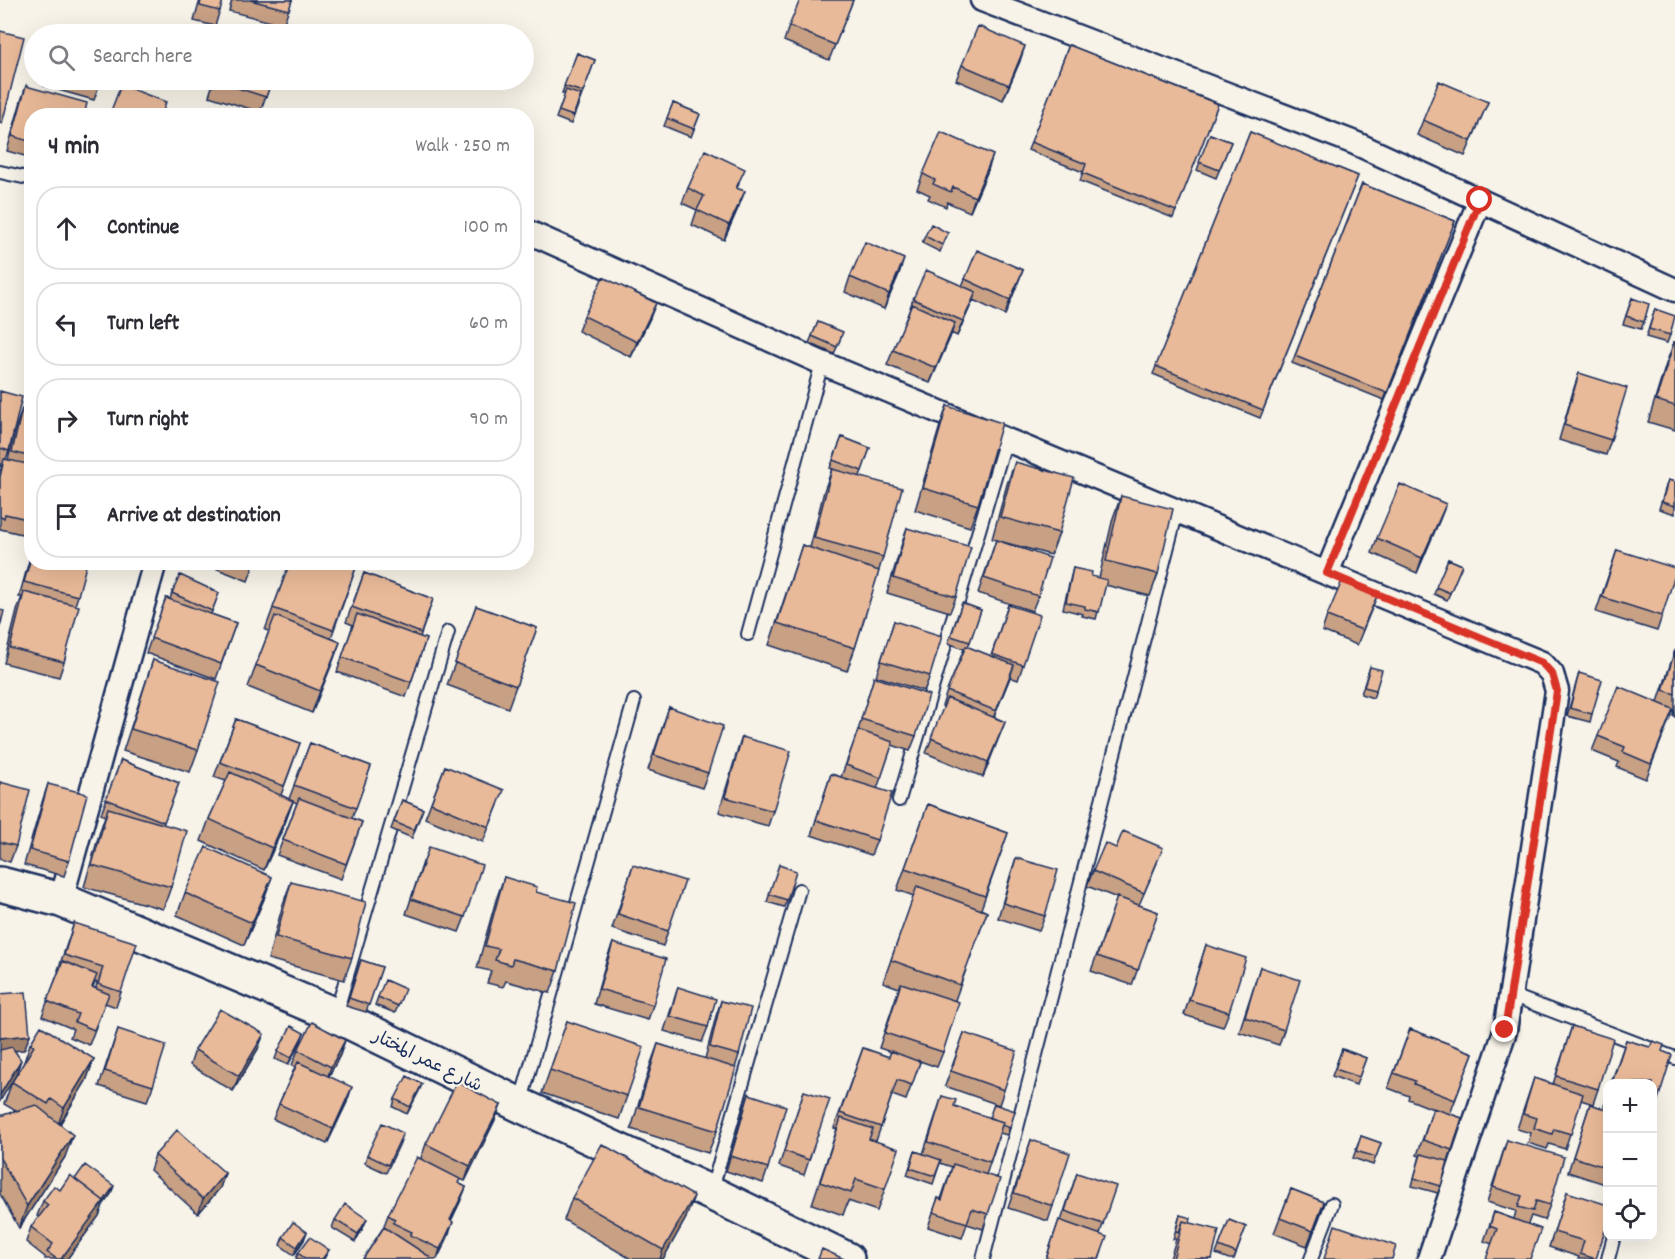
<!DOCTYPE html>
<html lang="en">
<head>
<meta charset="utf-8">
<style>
  body { margin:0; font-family:Dekko,"Playpen Sans Arabic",sans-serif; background:#f2f2f3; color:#2b2b33 }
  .controls { position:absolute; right:18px; bottom:18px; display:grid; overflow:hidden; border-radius:12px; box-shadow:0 6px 24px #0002 }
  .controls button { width:54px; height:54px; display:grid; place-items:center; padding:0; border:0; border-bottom:2px solid #e1e1e2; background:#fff; color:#2b2b33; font:30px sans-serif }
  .stop { position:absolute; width:18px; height:18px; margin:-14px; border:4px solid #d93025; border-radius:50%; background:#fff }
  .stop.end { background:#d93025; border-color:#fff; box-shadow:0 2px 6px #0008 }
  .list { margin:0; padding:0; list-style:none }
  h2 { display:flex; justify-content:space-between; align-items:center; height:78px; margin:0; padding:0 24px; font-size:26px }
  h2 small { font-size:20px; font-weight:400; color:#7c7c81 }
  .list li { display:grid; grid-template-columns:39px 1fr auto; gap:18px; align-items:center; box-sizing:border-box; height:84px; margin:0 12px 12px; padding:0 12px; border:2px solid #e1e1e2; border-radius:24px }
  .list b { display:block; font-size:22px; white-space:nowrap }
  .list em { font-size:20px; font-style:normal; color:#7c7c81 }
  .icon { flex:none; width:33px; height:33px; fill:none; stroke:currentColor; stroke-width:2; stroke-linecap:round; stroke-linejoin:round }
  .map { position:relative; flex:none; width:1675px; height:1259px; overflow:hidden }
  .search { position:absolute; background:#fff; box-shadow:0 6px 24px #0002; left:24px; top:24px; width:510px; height:66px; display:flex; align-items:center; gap:15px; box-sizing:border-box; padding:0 21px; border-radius:33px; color:#7c7c81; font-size:22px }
  .panel { position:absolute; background:#fff; box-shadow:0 6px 24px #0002; left:24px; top:108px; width:510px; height:462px; border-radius:24px }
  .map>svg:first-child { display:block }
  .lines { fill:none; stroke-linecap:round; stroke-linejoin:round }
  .lane-casing { stroke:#1b2f5e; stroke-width:16 }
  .street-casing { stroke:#1b2f5e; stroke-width:27 }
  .secondary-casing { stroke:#1b2f5e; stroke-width:38 }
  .lane { stroke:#f7f3e8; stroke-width:12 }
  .street { stroke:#f7f3e8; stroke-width:22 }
  .secondary { stroke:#f7f3e8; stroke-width:33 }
  .wall { fill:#c8a084; stroke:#1b2f5e; stroke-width:1.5; fill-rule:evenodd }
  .shaded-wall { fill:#a3826b; stroke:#1b2f5e; stroke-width:1.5 }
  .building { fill:#e9ba99; stroke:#1b2f5e; stroke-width:1.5 }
  .route { stroke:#d93025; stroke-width:8 }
  .labels { text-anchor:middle; stroke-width:4.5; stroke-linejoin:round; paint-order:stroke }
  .street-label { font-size:18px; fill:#1b2f5e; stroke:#f7f3e8 }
</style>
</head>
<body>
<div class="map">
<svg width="1675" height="1259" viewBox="0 0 1675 1259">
  <rect width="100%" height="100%" fill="#f7f3e8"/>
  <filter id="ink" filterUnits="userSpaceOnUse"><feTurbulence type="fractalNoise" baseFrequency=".0167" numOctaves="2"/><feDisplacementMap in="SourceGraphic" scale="12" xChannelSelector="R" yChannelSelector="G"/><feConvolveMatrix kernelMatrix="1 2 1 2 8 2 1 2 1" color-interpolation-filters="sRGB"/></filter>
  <g filter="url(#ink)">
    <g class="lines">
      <defs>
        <path id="lane" d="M0,172l32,7
          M748,634l74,-271
          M899,800l107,-361
          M1511,995l164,63
          M336,1013l112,-381
          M520,1104l114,-403
          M711,1192l88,-302
          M983,1259l194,-748
          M1311,1259l21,-55
          M1608,1259l6,-23"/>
        <path id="street" d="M982,0l373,143 320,147
          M526,231l296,132 720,300 10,11 5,17 -52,340 -76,228
          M1327,573l153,-373
          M61,900l94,-338"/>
        <path id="secondary" d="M0,884l61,16 274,115 185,90 191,88 136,66"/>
      </defs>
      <use href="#lane" class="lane-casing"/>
      <use href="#street" class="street-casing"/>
      <use href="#secondary" class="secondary-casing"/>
      <use href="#lane" class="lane"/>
      <use href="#street" class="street"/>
      <use href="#secondary" class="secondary"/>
    </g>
    <path class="wall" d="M200,0h23l-8,26 -21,-5z
      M232,0h60l-9,25 -54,-14z
      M853,0l-24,60 -45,-19 5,-15z
      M1069,45l149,59 -45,114 -93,-37 3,-9 -55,-22z
      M577,53l18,7 -24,64 -15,-6 9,-24 -3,-1z
      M1020,61l-17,39 -47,-20 6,-15z
      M46,80h55l-7,20 -50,-14z
      M214,80h58l-12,32 -51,-16z
      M26,86l6,30v42l-25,-7 14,-50z
      M1488,102l-23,54 -48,-21 6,-15z
      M673,103l27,11 -9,23 -27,-11z
      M1250,132l108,44 -98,242 -107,-44z
      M1210,134l21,8 -15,36 -19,-8z
      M988,170l-18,42 -23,-10 -1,5 -18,-8 2,-4 -13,-6 6,-15z
      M739,184l-2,4 2,18 -15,34 -32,-15 5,-15 -15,-7 6,-15z
      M1362,184l93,37 -71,179 -92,-37z
      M948,233l-8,19 -18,-9 3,-7z
      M1023,270l-18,45 -32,-15 -16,36 -6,-3 -21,50 -43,-18 21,-51 5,-15 49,-13 3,-7z
      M899,274l-15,35 -39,-17 5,-15z
      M1632,298l12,24 -3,7 -18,-5z
      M1655,309l15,26 -3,8 -21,-6z
      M584,316l66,2 -19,39 -53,-26z
      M818,322l22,18 -6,14 -25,-11z
      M1674,342h1v88l-27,-8 18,-58z
      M1579,373l32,67 -5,15 -47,-15 15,-52z
      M0,391l9,60 -3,8 2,1 9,-36 5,-15 10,2v90l-5,18 -5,15 -22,-5v1v-59l2,-6 -2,1z
      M947,406l31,99 -8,22 -55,-17 24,-81z
      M842,437l28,11 -10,28 23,81 -28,91 -8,23 -78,-26 33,-100 8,3 14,-57 8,-22 3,1 -5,-2z
      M1015,462l44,71 -8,22 -59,-16 15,-55z
      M1668,480l7,2v32l-16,-5z
      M1121,496l37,78 -8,22 -45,-11 -9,34 -14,-3 1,-2 -20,-5 8,-33 2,-8 18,8 8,2 14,-60z
      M1446,504l-6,15 -23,54 -45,-20 5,-15z
      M907,528l49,69 -6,15 -63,-19 15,-50z
      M996,540l42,56 -6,15 -54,-18z
      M32,550v12l46,34 -3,9 -11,57 -5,15 -55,-14 14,-56 4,-10h-3z
      M1617,550l45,66 -5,15 -61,-19z
      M1448,559l14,6 -15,35 -13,-6z
      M200,562h55l-7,19z
      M290,562h68l-27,76 9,4 -28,71 -64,-26 21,-56 -4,-1z
      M364,573l69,26 -13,38 6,2 -20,58 -69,-25 16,-47 -7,-3z
      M172,593h47l-8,21 25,9 -20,56 -70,-26 20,-55 4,1z
      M1377,596l-20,49 -35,-14 5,-15z
      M962,603l19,7 -13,37 23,9 17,-51 15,60 -5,15 -8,-3 -16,40 11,5 -22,55 -57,-24 18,-46 -2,-1 5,-15 17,-42 -16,-6z
      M476,606l61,22 -29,80 -61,-23z
      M894,621l36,55 -6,15 -48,-15z
      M1675,650v67l-2,-1 1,-5 -1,-1 -27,69 -29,-12 2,-5 -27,-11 6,-15 60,-34z
      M153,660l45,90 -8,22 -67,-21z
      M1370,667l6,23 -3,8 -12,-4z
      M1579,673l13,41 -2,8 -23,-6z
      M874,677l42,59 -6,15 -18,-6 -15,44v51l-6,15 -60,-20 20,-61 10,3 16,-43z
      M669,707l39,66 -6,15 -54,-18z
      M236,719l64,24 -19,52 8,4 21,-56 61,23 -19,52 10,4 -21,57 -64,-24 20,-52 -4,-2 -8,22 -21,47 -63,-29 8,-22 17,-38 -12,-4z
      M742,737l31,74 -5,15 -49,-14 18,-60z
      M121,760l58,23 -16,41 8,63 -8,22 -79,-22 16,-56 5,-15 -4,-2z
      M445,766l53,39 -15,37 -58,-24z
      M0,782l16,64 -6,16 -10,-3z
      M48,784l21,77 -5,15 -40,-11 19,-66z
      M402,800l21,9 -11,29 -21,-9z
      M928,804l80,29 -27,76 6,3 -32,88 -12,52 -6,15 -20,-7 3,2 -14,38 -14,-5 -16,46 9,48 -8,22 -29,-10 -5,14 -31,-11 25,-75 -3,-1 29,-80 26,9 2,-5 -12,-4 20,-60 -16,-6 31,-86 -17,-6z
      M1116,848l41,15 -18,42 19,7 -26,73 -41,-14 26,-73 -30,-12 6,-15z
      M1016,858l29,58 -6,15 -41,-13 13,-45z
      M423,862l42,55 -6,15 -53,-18z
      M633,865l35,66 -5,15 -51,-17z
      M779,865l8,35 -3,7 -17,-5z
      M504,877l32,15 22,79 -8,22 -44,-12 -3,6 -16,-4 4,-12 -14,-3 19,-68z
      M291,882l61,76 -8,22 -76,-21 15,-55z
      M185,893l79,6 -20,46 -67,-30z
      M74,923l47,69 -5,15 -11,-4 -16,42 -19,-8 3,-8 -31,-13 17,-46h-1zM95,982h2l-1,6 -3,-1z
      M613,943l40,62 -5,15 -54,-16 13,-46z
      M1206,945l23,67 -6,15 -39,-12z
      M361,960l21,7 -16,45 -20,-6z
      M1260,967l24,63 -5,15 -40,-13z
      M678,987l30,40 -6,15 -38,-11z
      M402,996l-7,17 -20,-8 3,-8z
      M721,1001l18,54 -4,13 -18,63 -9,22 -77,-24 19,-63 8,-22 47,15 11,-43z
      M567,1021l60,75 -8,23 -77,-26z
      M1572,1026l26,63 -5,15 -12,-4 -16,49 -16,-5 -2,5 -19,-6 3,-10 -14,-4 17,-51 19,6z
      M118,1029l35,57 -6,15 -48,-15z
      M1410,1029l63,24 -23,61 12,4 -14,43 -10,32 -26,-7 8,-30 -3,-1 16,-46 -25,-10 1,-3 -21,-8z
      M964,1033l40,57 -5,15 -54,-19z
      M345,1040l-5,15 -11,21 18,26 -20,42 -54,-25 6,-15 16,-37 -3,-2 6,-15z
      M1626,1040l36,11 -6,55 -3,10v-33h-42z
      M301,1041l-13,24 -13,-6 3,-8z
      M30,1044l64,15 -8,22 -26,43 5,33 -46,71 -19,-34v-78l16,-5 -12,-7 8,-22 11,-17z
      M258,1049l-25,42 -43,-26 5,-15z
      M1342,1049l24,9 -10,27 -24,-9z
      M422,1084l-3,7 -12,23 -14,-7 2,-8z
      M804,1091l5,69 -5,15 -25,-9z
      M749,1094l19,74 -5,15 -37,-12 18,-62z
      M1608,1095v12l-4,-1z
      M942,1096l12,10 35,12 26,-7 -8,24 -7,-2 -14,42 2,39 -5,15 -16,-5 -5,14 -34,-11 10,-29 3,1 11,-32 -12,-4 -7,21 -26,-9 8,-24 8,3z
      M1590,1104l18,6v75l-40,-13z
      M501,1105l-6,15 -30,61 -5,-2 -2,4 8,4 -6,15 -9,19 -3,16 -11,22h-74l20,-31 5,-13 33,-57 5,-14z
      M1361,1136l20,7 -8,22 -20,-7z
      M1031,1140l22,66 -5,15 -40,-13z
      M1507,1140l43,65 -6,15 -13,-4 -3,8 -36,20 -8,-3 10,-29 20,7 2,-8 -29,-9z
      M401,1141l-15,32 -21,-10 2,-8z
      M155,1155l70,18 -5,15 -22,26 -48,-44z
      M1077,1173l26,51 -3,10 -1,25h-53l13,-39 2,1z
      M75,1179l36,15 -8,11 -4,11 -32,43h-22v-2l-19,-15 5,-15 8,-10 -2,-1 6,-15z
      M1291,1189l33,13 -17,44 -33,-13z
      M1567,1192l29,67h-18l1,-2 -30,-10z
      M572,1198l114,20 -23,41h-32l-67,-39z
      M1180,1215l10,8 22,36h-42l6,-20h-3z
      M335,1220l29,6 -9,16 -23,-14z
      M1229,1220l17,7 -12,32h-5l-13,-5z
      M283,1237l21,3 -10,15 -14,-10z
      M329,1250l-5,9h-28l2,-6z"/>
    <path class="shaded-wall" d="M1025,46l-5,15 -17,39 6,-15z
      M993,155l-5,15 -18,42 5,-15z
      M745,191l-6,15 -15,34 5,-15z
      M904,259l-5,15 -15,35 5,-15z
      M1023,270l-18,45 5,-15z
      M976,292l-6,15 -13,29 6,-15z
      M656,303l-6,15 -19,39 6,-15z
      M955,323l-5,15 -20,45 6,-15z
      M1446,504l-6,15 -23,54 5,-15z
      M340,642l-8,22 -20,49 8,-22z
      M1014,665l-5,15 -19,46 6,-15z
      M1005,722l-22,55 5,-15z
      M293,801l-8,22 -21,47 8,-22z
      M272,877l-8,22 -20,46 8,-22z
      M304,1033l-3,8 -13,24 3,-7z
      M264,1034l-6,15 -25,42 6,-15z
      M30,1035l-6,15 -24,2v-14z
      M345,1040l-5,15 -14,27 5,-15z
      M94,1059l-8,22 -30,49 8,-22z
      M21,1060l-5,15 -16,26v-6z
      M422,1084l-3,7 -12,23 3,-7z
      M352,1087l-5,15 -20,42 6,-15z
      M501,1105l-6,15 -30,61 5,-15z
      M73,1135l-8,22 -46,71 8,-22z
      M225,1173l-5,15 -22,26 5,-15z
      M114,1186l-3,8 -8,11 -4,11 -32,43h-6z
      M466,1187l-6,15 -16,33 6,-15z
      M694,1196l-8,22 -23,41h-3l3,-9z
      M367,1219l-3,7 -9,16 3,-8z
      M453,1222l-5,15 -11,22 3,-10z
      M307,1232l-3,8 -10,15 3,-8z"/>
    <path class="building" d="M201,0h22l-3,11 -20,-5z
      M250,0h42l-3,10z
      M800,0h53l-18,45 -46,-19z
      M978,26l47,20 -16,39 -47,-20z
      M232,27l22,7h-24z
      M61,30l17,4h-18z
      M0,31l24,6 -22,87 -2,-1z
      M1069,45l149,59 -42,107 -93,-38 3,-9 -55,-22z
      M577,53l18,7 -12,32 -19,-6z
      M80,80h21l-1,5z
      M215,80h57l-6,17 -51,-16z
      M1439,81l49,21 -17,39 -48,-21z
      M121,85l45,17 -5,14h-52z
      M26,86l61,17 -3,13h-52v26l-20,-6z
      M566,90l15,5 -8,21 -14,-5z
      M673,103l27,11 -6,15 -27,-11z
      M941,132l52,23 -18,42 -22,-10 -2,5 -18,-8 2,-4 -12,-6z
      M1250,132l108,44 -95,234 -107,-44z
      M1210,134l21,8 -12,28 -20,-8z
      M705,150l40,19 -9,19 9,3 -16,34 -32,-15 7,-14 -16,-8z
      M1362,184l93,37 -68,172 -92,-37z
      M931,224l17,9 -6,12 -17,-9z
      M865,242l39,17 -15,35 -39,-17z
      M977,250l46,20 -13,30 -45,-21z
      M926,270l50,22 -13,29 -50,-22z
      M603,277l53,26 -19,39 -53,-26z
      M1632,298l17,6 -5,18 -18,-6z
      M912,304l43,19 -19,45 -43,-18z
      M1655,309l20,7 -5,19 -21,-6z
      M818,322l25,10 -6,15 -25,-11z
      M1674,342h1v64l-19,-6z
      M1579,373l48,15 -16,52 -47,-15z
      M0,391l22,6 -13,54 -9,-3z
      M947,406l55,17 -24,82 -55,-17z
      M22,409l10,2v46l-20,-5z
      M842,437l28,11 -8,23 -29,-11z
      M4,459l28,6v36l-5,18 -22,-5 -1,4 -4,-1v-40z
      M1015,462l59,16 -15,55 -59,-16z
      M832,469l70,19 -19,69 -69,-19z
      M1668,480l7,2v24l-13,-4z
      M1400,484l46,20 -24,54 -45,-20z
      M1121,496l52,13 -15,65 -52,-13z
      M907,528l64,19 -15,50 -63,-19z
      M996,540l54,18 -12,38 -54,-18z
      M802,545l77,26 -24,77 -78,-25z
      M1617,550l58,18v7l-13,41 -60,-19z
      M32,554v8h55l-9,34 -54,-14z
      M1448,559l14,6 -12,28 -14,-6z
      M243,562h12l-2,4z
      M290,562h68l-25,68 -60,-22z
      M1073,568l19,4 -1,4 16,4 -8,32 -14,-3v-3l-19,-4z
      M364,573l69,26 -12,34 -69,-26z
      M180,575l39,18 -7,18 -40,-18z
      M1342,581l35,15 -15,34 -35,-14z
      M24,592l55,14 -15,56 -54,-14z
      M166,598l70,25 -15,41 -70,-26z
      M962,603l19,7 -11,32 -19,-6z
      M1008,605l32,10 -17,50 -31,-11z
      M476,606l61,22 -21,58 -61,-23z
      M0,610l4,1 -4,16z
      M357,614l69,25 -15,43 -69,-25z
      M275,616l65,26 -20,49 -64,-26z
      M894,621l48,15 -12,40 -49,-15z
      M966,646l48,19 -18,46 -49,-20z
      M1675,651v43l-12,-4z
      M153,660l67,22 -22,68 -67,-21z
      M1370,667l12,3 -6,20 -12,-3z
      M1579,673l23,7 -10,34 -22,-6z
      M874,677l55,18 -13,41 -55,-17z
      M1618,686l55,23 -22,55 -28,-12 2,-5 -27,-11z
      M947,698l58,24 -17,40 -57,-24z
      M669,707l54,19 -15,47 -54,-18z
      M236,719l64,24 -16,43 -64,-24z
      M858,730l35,12 -12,36 -35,-13z
      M742,737l49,14 -18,60 -48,-14z
      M310,743l61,23 -15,42 -62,-23z
      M121,760l58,23 -15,39 -58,-23z
      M445,766l59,24 -15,37 -58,-24z
      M230,772l63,29 -21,47 -63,-29z
      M831,774l61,19 -15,47 -61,-20z
      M0,782l30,8 -14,56 -16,-4z
      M48,784l39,10 -18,67 -39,-11z
      M299,798l63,24 -16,42 -63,-24z
      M402,800l21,9 -9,21 -20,-8z
      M928,804l80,29 -23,63 -80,-28z
      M108,808l79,23 -16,56 -79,-22z
      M1123,831l40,17 -19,45 -51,-22 12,-28 11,5z
      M206,847l66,30 -20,46 -67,-30z
      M429,847l53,18 -17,52 -54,-18z
      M1016,858l42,12 -13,46 -42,-13z
      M633,865l52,16 -17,50 -50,-17z
      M779,865l17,6 -9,29 -18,-6z
      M504,877l33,10 -1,5 40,11 -18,68 -45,-12 -2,6 -16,-5 4,-11 -14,-3z
      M291,882l75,20 -14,56 -76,-21z
      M917,886l70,26 -27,73 -69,-25z
      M1117,897l41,15 -20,58 -41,-14z
      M74,923l63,20 -16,49 -23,-8 5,-17 -39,-12z
      M613,943l53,16 -13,46 -54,-16z
      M1206,945l40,13 -17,54 -40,-12z
      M361,960l21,7 -13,38 -20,-7z
      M63,961l34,14 -5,12 17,7 -15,36 -19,-8 3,-8 -31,-13z
      M1260,967l40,13 -16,50 -39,-13z
      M385,980l20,9 -7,17 -20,-9z
      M901,983l58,19 -16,50 -58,-19z
      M678,987l38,12 -8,28 -38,-11z
      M26,992l4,43 -30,3v-44z
      M721,1001l30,7 -12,47 -29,-8z
      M220,1009l44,25 -25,42 -44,-26z
      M567,1021l77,26 -17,49 -77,-26z
      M312,1022l33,18 -14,27 -33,-17z
      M41,1026l53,33 -30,49 -13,-9 -3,5 -36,-22 22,-36 -4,-2z
      M291,1026l13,7 -13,25 -13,-7z
      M1572,1026l41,13 -15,50 -42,-13z
      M118,1029l48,16 -13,41 -48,-15z
      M1410,1029l63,24 -18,47 -41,-16 1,-3 -21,-8z
      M964,1033l53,18 -13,39 -53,-19z
      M1626,1040l24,7 3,-6 11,4 -2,6 10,4 -16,51 -3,-1v-22h-41z
      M658,1044l78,24 -19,63 -78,-24z
      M12,1047l9,13 -21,35v-45z
      M863,1048l26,9 2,-6 29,11 -8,23 -15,-5 -16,47 -41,-14z
      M1342,1049l24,9 -7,19 -24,-8z
      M298,1062l54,25 -19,42 -54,-25z
      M407,1076l15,8 -12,23 -15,-8z
      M1534,1078l49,16 -12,40 -17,-5 -2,5 -18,-6 3,-10 -14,-4z
      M457,1082l44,23 -31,61 -44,-22z
      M804,1091l26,8 -21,61 -25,-9z
      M749,1094l37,12 -18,62 -37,-12z
      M942,1096l14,4 -2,6 49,16 -13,40 -62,-20z
      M994,1104l21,7 -5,17 -8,-3 1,-3 -14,-4z
      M1590,1104l18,6v58l-35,-11z
      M36,1105l37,30 -46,71 -27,-48v-42z
      M1433,1108l29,10 -10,32 -29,-10z
      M841,1118l32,11 -4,10 30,10 -14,40 -29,-10 -5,14 -31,-11z
      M382,1123l21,10 -15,32 -21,-10z
      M177,1130l48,43 -22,26 -48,-44z
      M1361,1136l20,7 -5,14 -20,-6z
      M1031,1140l39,13 -17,53 -39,-13z
      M1507,1140l57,17 -14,48 -14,-4 -3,10 -15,-4 4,-11 -29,-9z
      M602,1144l92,52 -31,54 -91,-52z
      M915,1151l26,9 -6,16 -25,-8z
      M1421,1154l27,7 -7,25 -27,-8z
      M417,1157l43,22 -2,4 8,4 -16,33 3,2 -13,27 -30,-14 2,-3 -19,-9 2,-4 -7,-4z
      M953,1164l47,15 -12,35 -16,-5 -5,14 -34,-11 5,-14 4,2z
      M85,1165l29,21 -10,15 -29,-22z
      M1077,1173l39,13 -13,38 -38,-13z
      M70,1175l34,26 -43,58h-4l-10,-7 6,-8 -22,-17 17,-22 -5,-4 11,-15 6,4z
      M1291,1189l33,13 -11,29 -33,-13z
      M1567,1192l41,13v16l-12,38 -16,-5 4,-13 -30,-9z
      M345,1204l22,15 -9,15 -23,-14z
      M1494,1212l47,17 -11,30h-44l11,-30 -7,-3z
      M1180,1215l11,3 -1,5 -7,-2 -4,11 -3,-1z
      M1059,1220l48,17 -8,22h-53z
      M1229,1220l17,7 -10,26 -17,-7z
      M1183,1221l36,9 -7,29h-39z
      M293,1222l14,10 -10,15 -14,-10z
      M1335,1225l61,21 -4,13h-68z
      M384,1227l46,30 -1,2h-66z
      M310,1237l19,13 -7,9h-16l-8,-6z
      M822,1249l22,10h-26z"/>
  </g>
  <g class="lines" filter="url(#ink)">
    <path class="route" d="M1480,200l-153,373 215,90 10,11 5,17 -52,339"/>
  </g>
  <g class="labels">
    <g class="street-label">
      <text transform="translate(428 1060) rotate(26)" y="6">شارع عمر المختار</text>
    </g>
  </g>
</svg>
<div class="controls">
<button>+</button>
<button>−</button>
<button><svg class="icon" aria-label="locate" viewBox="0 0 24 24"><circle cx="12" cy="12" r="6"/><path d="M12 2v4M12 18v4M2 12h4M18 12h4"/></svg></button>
</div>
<div class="stop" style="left:1480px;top:200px"></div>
<div class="stop end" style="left:1505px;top:1030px"></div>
<div class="search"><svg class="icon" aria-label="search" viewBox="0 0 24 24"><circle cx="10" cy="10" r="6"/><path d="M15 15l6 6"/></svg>Search here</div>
<section class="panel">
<h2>4 min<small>Walk · 250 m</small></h2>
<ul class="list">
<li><svg class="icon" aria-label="ahead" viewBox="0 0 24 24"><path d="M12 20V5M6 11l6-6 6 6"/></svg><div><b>Continue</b></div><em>100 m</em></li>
<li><svg class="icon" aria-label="left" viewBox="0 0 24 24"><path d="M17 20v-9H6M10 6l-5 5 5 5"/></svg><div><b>Turn left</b></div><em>60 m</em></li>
<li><svg class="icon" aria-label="right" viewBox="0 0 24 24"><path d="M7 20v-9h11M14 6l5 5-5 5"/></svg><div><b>Turn right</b></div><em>90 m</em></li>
<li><svg class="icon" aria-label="arrive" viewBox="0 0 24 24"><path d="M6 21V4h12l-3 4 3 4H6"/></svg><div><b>Arrive at destination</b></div></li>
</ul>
</section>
</div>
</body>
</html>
